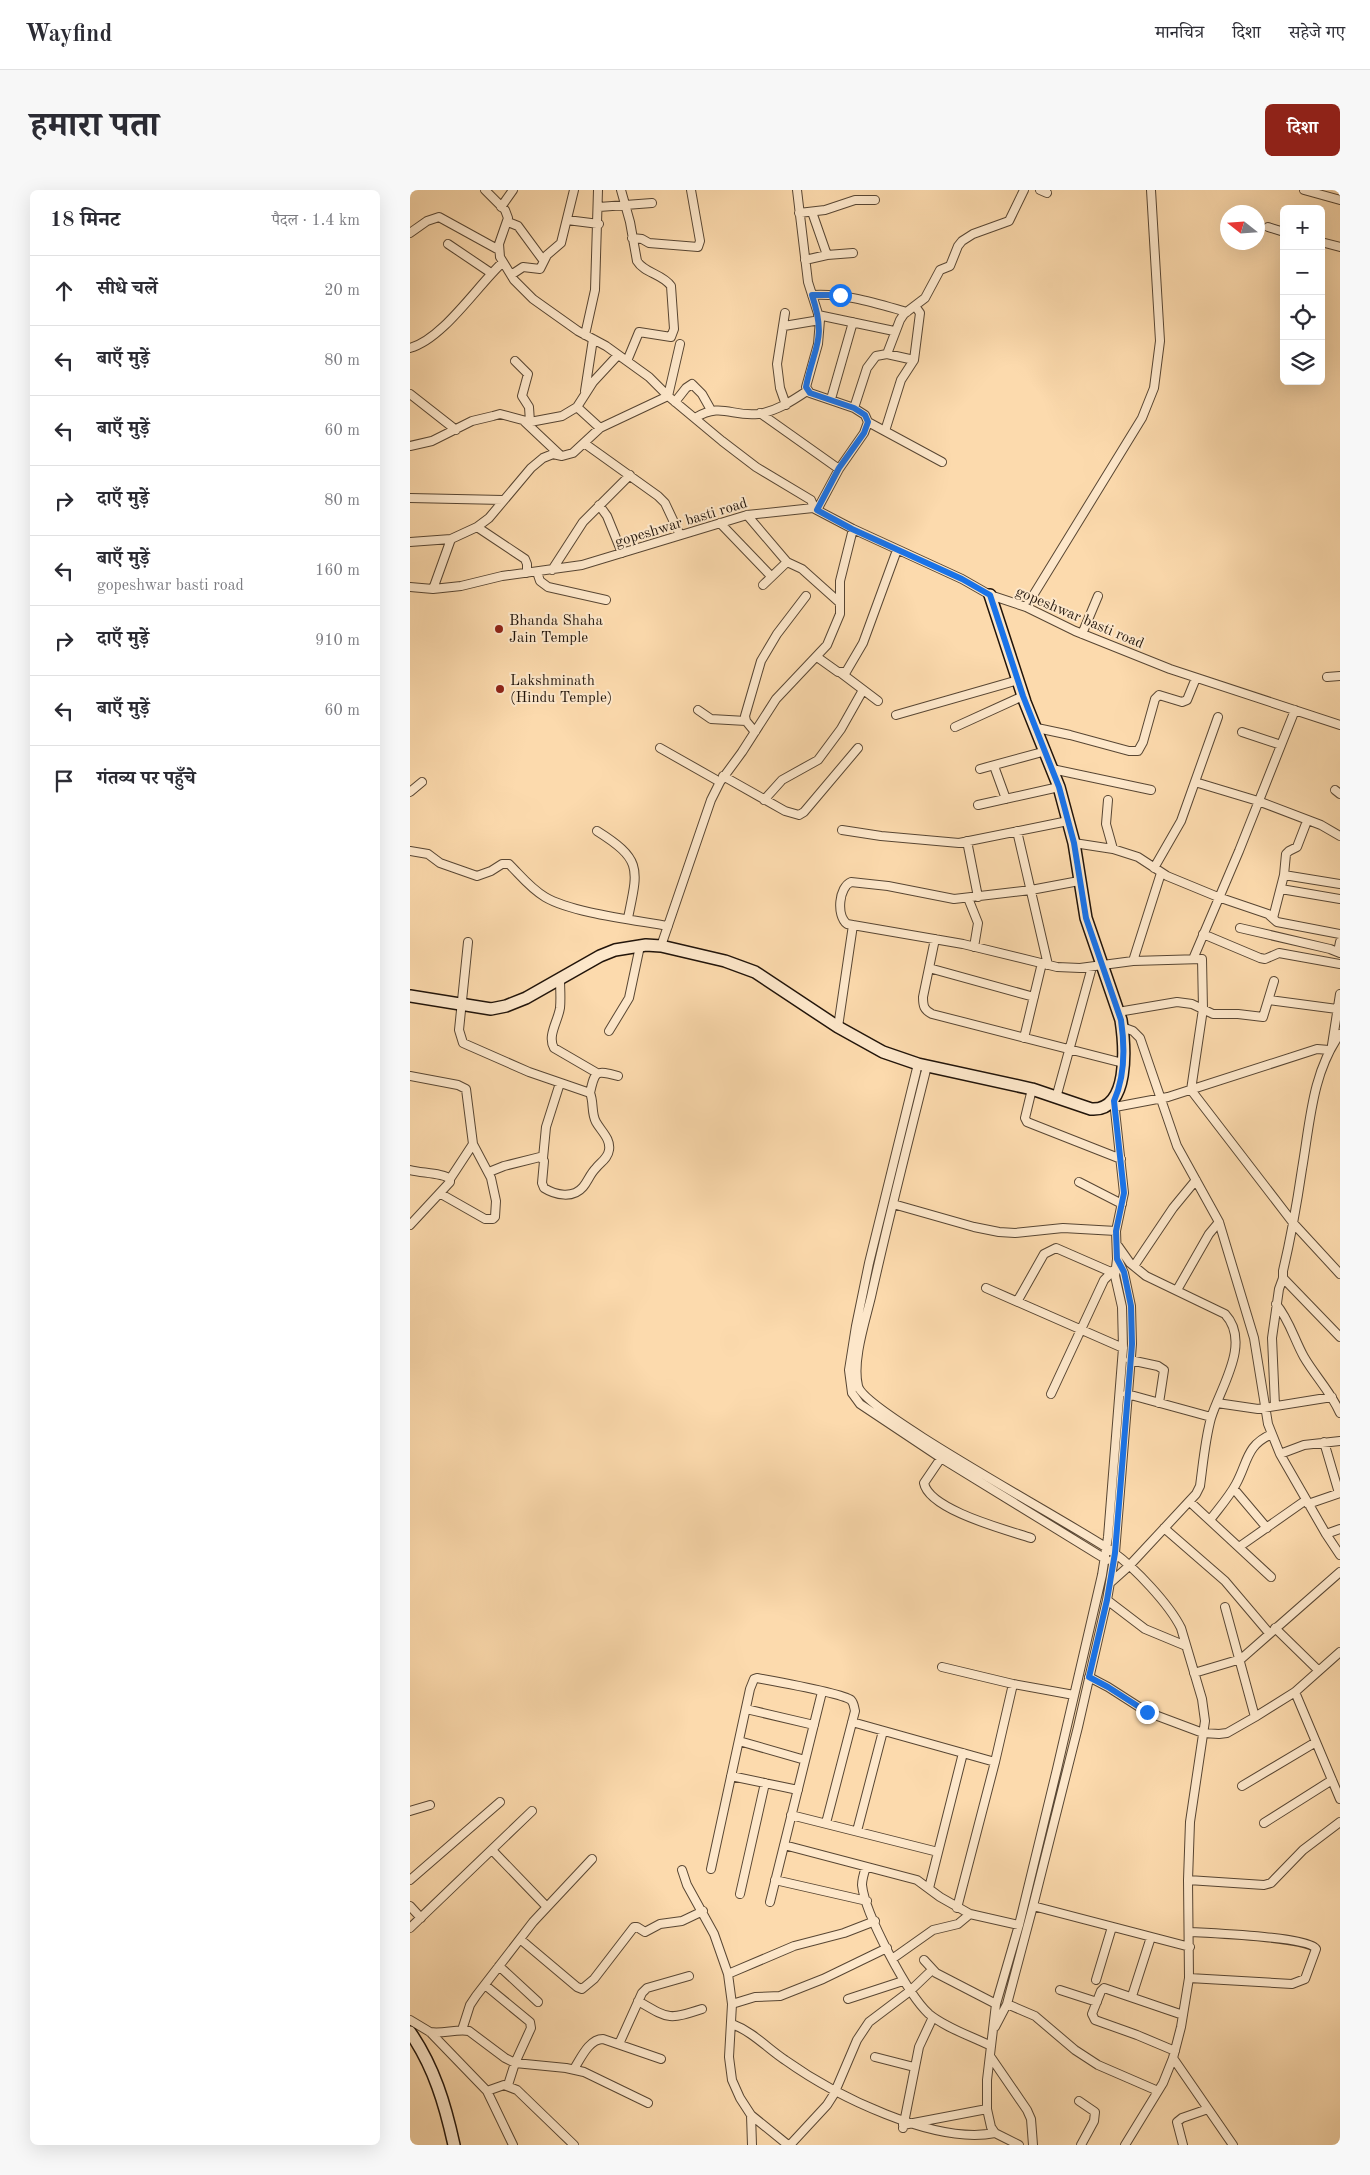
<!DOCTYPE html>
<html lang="hi">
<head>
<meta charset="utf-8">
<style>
  body { margin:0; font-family:"Old Standard TT","Noto Serif Devanagari",serif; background:#f7f7f7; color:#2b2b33 }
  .controls { position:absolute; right:15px; top:15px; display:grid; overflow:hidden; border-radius:8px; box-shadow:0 5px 20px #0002 }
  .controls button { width:45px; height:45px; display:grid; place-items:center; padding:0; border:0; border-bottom:1px solid #e1e1e2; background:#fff; color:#2b2b33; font:25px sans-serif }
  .compass { position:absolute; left:810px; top:15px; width:45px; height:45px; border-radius:50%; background:#fff; box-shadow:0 5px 20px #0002; rotate:287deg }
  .stop { position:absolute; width:15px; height:15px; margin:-11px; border:4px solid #1a73e8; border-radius:50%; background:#fff }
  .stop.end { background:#1a73e8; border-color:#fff; box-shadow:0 1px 5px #0008 }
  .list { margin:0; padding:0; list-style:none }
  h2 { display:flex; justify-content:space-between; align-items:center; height:65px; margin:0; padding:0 20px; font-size:21px }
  h2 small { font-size:16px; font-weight:400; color:#7c7c81 }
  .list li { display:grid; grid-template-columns:32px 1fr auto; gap:15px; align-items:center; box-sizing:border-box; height:70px; padding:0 20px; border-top:1px solid #e1e1e2 }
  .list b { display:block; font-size:19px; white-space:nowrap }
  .list p { margin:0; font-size:16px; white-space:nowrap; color:#7c7c81 }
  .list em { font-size:16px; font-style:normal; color:#7c7c81 }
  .icon { flex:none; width:28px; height:28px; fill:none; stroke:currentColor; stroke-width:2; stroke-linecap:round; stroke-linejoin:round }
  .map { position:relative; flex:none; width:930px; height:1955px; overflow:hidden; border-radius:8px }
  header { display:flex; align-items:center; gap:30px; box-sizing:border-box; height:70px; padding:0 25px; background:#fff; border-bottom:1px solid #e1e1e2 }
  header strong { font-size:24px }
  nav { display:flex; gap:28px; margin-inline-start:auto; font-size:18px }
  .intro { display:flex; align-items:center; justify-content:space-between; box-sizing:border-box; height:120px; padding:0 30px }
  h1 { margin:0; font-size:35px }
  .button { padding:12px 22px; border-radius:8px; background:#8f2418; color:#fff; font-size:18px; font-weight:700 }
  main { display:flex; gap:30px; padding:0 30px }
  aside { flex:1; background:#fff; border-radius:8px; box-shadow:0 5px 20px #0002 }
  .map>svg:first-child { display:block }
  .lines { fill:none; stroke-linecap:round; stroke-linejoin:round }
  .street-casing { stroke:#584633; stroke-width:10 }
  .secondary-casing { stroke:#21140a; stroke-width:14 }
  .street { stroke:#fde7ca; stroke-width:8 }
  .secondary { stroke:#fde7ca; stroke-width:11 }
  .route { stroke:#1a73e8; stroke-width:6 }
  .poi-dot { fill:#8f2418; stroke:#fde7ca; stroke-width:2 }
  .labels { text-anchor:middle; stroke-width:4; stroke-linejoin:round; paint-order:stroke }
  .street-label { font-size:15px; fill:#21140a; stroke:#fde7ca }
  .poi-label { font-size:15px; fill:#21140a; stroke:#fde7ca; text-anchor:start }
</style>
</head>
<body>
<header>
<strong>Wayfind</strong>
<nav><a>मानचित्र</a><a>दिशा</a><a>सहेजे गए</a></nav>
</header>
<div class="intro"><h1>हमारा पता</h1><a class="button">दिशा</a></div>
<main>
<aside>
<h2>18 मिनट<small>पैदल · 1.4 km</small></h2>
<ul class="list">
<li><svg class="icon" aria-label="ahead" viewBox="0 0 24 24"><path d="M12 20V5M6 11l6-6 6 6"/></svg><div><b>सीधे चलें</b></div><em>20 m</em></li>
<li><svg class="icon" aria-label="left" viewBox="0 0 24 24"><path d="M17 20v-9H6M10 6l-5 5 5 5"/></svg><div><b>बाएँ मुड़ें</b></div><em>80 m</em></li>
<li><svg class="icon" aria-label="left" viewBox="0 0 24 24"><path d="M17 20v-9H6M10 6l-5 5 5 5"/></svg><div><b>बाएँ मुड़ें</b></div><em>60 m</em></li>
<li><svg class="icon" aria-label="right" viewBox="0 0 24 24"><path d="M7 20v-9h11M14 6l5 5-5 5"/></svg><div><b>दाएँ मुड़ें</b></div><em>80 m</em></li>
<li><svg class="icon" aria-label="left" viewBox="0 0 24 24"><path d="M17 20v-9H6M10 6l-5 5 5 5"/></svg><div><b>बाएँ मुड़ें</b><p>gopeshwar basti road</p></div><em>160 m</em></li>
<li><svg class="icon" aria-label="right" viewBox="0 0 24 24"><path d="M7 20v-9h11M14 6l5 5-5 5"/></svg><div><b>दाएँ मुड़ें</b></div><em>910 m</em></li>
<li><svg class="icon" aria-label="left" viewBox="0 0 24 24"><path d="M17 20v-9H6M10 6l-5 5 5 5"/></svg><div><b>बाएँ मुड़ें</b></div><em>60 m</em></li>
<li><svg class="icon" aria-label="arrive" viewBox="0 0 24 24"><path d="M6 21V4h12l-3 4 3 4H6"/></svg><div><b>गंतव्य पर पहुँचे</b></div></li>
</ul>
</aside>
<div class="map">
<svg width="930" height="1955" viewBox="0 0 930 1955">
  <rect width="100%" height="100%" fill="#fcdaad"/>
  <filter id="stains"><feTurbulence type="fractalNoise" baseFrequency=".004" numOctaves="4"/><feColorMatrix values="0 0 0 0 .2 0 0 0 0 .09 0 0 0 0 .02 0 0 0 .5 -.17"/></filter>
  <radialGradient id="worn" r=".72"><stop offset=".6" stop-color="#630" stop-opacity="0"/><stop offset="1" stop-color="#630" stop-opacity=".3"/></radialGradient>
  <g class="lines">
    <defs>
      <path id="street" d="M75,0l20,20 3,8 -9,26 1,13 14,23 19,19 45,32 28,15 43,31 19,19 54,45 34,26 55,33 2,5v3
        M211,0l9,32 7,39c7,12 26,13 34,25l3,43 -3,8 -32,-5 -12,29
        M387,0l11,92 12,38 -2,24 -12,43 4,6 44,15 11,7 3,7 -4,11 -25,36 -22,41
        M630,0l7,3
        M894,0l36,10
        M91,17l12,-17
        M189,17l53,-4
        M402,22l15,43
        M389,23l26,-3 30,-10h20
        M157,30l32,4
        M98,32l10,4 25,34
        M858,37l16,5
        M0,43l17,-12 12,-4 60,33
        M222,48l10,1 7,4 49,4 2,-6 -9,-51
        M911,52l19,5
        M38,54l43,29
        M395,70l22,-5 26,-2
        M101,85l12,-8 17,2 7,-14 14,-12 13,-53
        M402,105c33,-2 63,8 95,17
        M375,123l-8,51 3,24 6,17
        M408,125l76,16
        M374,136l36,-6
        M175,145l10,-45 3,-100
        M0,158c33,-9 67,-62 93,-86
        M477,164l13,-34 4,-6 21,-16 15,-28 10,-4 8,-20 4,-5 11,-7 36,-13 15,-31
        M105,171l13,13 -6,22 7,11 1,15
        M175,201l8,-52
        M0,204l46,36
        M421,209l22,-77
        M265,212l11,-14 6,-4 10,10 9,16
        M167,217l23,21
        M444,218l13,-40 9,-12 11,-2 27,6
        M350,223l79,56
        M285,228c26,-16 37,-1 63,-4 19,-3 34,-13 49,-23
        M115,232l35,33
        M458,232l74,40
        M475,241l16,-51 13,-20 6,-47 -5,-7
        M174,253l74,53 7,7 15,32
        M0,256l22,-5 40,-20 21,-5 7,-2 30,8 32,-6 15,-9 16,-25 25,-27
        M0,308l93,2
        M189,315l8,11 15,37
        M310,333l49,51
        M67,337l48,32 2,5v9
        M0,352l41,-3
        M142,380l31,-48 47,-47
        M127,382l3,9 8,6 58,13
        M353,395l24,-23
        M0,397l23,2 28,-3 41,-10 80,-11 165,-50 66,-7 40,21 109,50 28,16 36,12 49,24 95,38 170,56
        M23,399l18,-50 26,-12 12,-9 42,-50 12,-10 10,-4 9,2 11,-3 27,-25 68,-32 12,-52
        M430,413v-22l13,-52
        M616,417l116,-189 12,-30 6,-47 -9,-151
        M672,444l16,-38
        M407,467l21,15h8l17,-29 34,-93
        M431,483l37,28
        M917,487l13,-1
        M288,520l13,9 35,2
        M486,525l122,-35
        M545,537l68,-31
        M627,538l33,7 59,16h9l5,-9 12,-43 4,-4 23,7 5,-2 9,-22
        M345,542l-9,-11 -1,-5 16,-55 16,-27 29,-38
        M832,542l39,13
        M250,558l60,34
        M584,576l12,33
        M570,579l66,-18
        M642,579l99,21
        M313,586l62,35 14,4 5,-3 54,-64
        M785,592l63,19 63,24 19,11
        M925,600l5,4
        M0,602l12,-10
        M354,610l18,-20 36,-20 23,-31 22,-39
        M698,610l-2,24 7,25
        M568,615l81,-18
        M432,640l39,6 78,7 109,-22
        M187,641c46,29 41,38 31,87
        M607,641l31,134
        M557,651l11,56
        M664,653l39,6 25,8 29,19 51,21 50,17 9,8 63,12
        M0,661l18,3 12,9 37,13 14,-5 11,-7h7c12,12 21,24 36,33 27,16 90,23 123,29
        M744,678l27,-47 37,-104
        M874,685l56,9
        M669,691l-48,9 -77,9 -66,-13 -37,-4c-12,5 -15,33 -4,42l116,20 94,23 23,1 53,-7 69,-2 1,50 -12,81 103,134 46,50
        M871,699l59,10
        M558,708l10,25 -4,24
        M863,728l11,-43 2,-21 3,-3 8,-4 10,-26
        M830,738l90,21 10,4
        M793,744l57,24 5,1 14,-6 61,11
        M525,749l-12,58c0,9 1,13 9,17l191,49
        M58,752l-9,88 4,13 66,29 61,21c4,9 1,20 6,29 5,9 15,17 13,28 -1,8 -8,12 -13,18 -6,6 -8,13 -13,19 -10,12 -28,8 -39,1l-2,-5 2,-22 -4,-4 -36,9 -15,6
        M251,756l50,-146 9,-18 22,-30 34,-53 51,-54 13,-31v-11l-38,-34 -15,-7 -40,-47
        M928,762l2,-10
        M783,769l46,-108 56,-141
        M723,771l28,-88
        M519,778l105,29
        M150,789c0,9 1,19 0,29 -2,13 -13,28 -6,40l43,25
        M859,810l68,9
        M708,822l59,-10 15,2 21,10h25l25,3 11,-36
        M428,837l15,-102
        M712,837l11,4 7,7 37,108 42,76 35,116 14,86 12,30 46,80 14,21
        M199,841l20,-33 11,-52
        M614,848l18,-75
        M922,855l8,-51
        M508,874l-49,199 -13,63 -7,44 3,23 8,11 81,54 166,102
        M517,876c-19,77 -39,154 -56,231 -6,25 -19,64 -13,89 6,26 220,141 255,166 22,16 56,52 68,76l21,71 3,22 -15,101 -2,58 1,98 -8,49 -8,31 -10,25 -38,62
        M0,886l48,9 8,4 7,55 18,34 5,23 -1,16 -2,2h-8l-44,-25
        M622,899l-7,29 2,4 94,37
        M180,903c5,-23 6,-23 28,-17
        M646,908l36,-131
        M705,917l53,-10 149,-48 12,1
        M133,968l3,-31 14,-44
        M0,980c10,3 34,3 40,9v3l-40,43
        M40,989l23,-35
        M669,992l43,22
        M483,1014l81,23 25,5 16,1 48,-5 53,3
        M724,1076l39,-58 23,-28
        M873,1088l57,59
        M576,1098l137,60
        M767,1100l32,-56 10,-12
        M608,1110l26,-46 12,-6 55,24
        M866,1114c13,15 18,35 28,53 11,19 27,35 36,56
        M720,1170l28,6 6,4 -5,33
        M641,1204l53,-114 12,-12
        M717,1204l84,23
        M807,1213l41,6 74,-12
        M865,1216l-3,-68 7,-49 4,-11v-7c8,-34 14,-68 19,-102 8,-46 10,-96 38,-135
        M914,1252l15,51
        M870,1264l24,-9 36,-4
        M531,1268l-17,25c5,27 83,47 107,55
        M824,1299l33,39
        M780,1312l81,75
        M898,1314l32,-11
        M800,1330c9,-12 19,-23 26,-36 12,-22 10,-39 36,-50
        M754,1338l61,53 44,52
        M916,1344l14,-5
        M829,1357l67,-47
        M700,1393l19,-17 67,-72 4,-8c3,-22 5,-46 11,-68 9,-30 41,-75 14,-104l-79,-38 -16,-13 -12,-17
        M697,1410l38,29 41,17
        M815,1417l30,110
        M865,1438l43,42
        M532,1477l71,17 61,11
        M784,1483l47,-14 99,-87
        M679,1487l19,10 39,25 56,21 16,1 8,-1 28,-16 40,-25 45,-40
        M885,1502l45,107
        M336,1519l68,16
        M442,1532l143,40
        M329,1551l66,19
        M321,1586l67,14
        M832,1596l74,-44
        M0,1621l20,-6
        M381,1625l147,37
        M854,1633l68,-43
        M447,1641l26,-100
        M374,1655l133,35 23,17 30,17 49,11
        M82,1660l55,57
        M456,1677c-2,6 -4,12 -4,18 3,29 46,110 67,129 17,14 42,22 62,32
        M301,1679l39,-180 4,-10 3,-1c16,3 85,15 94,22 3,3 3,7 4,11l-29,112
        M272,1680l5,15 27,49 14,40 4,30 -3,53 3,23 8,18 11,17 37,30
        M0,1690l90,-78
        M365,1690l92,21
        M778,1690l76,5 7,-2 32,-33 37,-28
        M519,1698l34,-135
        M330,1704l25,-111
        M360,1712l52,-210
        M0,1716l11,12
        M623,1716l157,41
        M547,1718l38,-146 18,-78
        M0,1738l122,-117
        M110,1749l57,48 5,2 12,-10 40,-52h3l8,5 15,-8 22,-3 21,-10
        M482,1769l41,-29 25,-6 12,-10
        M514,1770l12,13 60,31
        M89,1776l39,36
        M318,1784l66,-28 50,-13 31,-12
        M779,1788l103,6 13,-5 11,-30c-6,-12 -107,-16 -126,-17
        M686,1790l16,-53
        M75,1795l45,37 1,6 -16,35 -7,22
        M650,1800l37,12
        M722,1806l19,-59
        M438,1809l55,-18
        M228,1811c31,18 30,19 64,8
        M322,1814l23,-7 25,-1 43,-17 64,-31
        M597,1814l28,12 40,34 23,15 60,26
        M0,1830l20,12 57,59 26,54
        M322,1834c21,8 35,24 53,36 49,35 149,85 210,73
        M585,1837l12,-23 26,-98 45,-179 29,-127 8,-47 17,-209 -1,-38 -7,-33 -6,-13
        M52,1840l8,-25 6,-9 57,-74 59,-63
        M20,1842c13,2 26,-3 39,-1l36,27 10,5 51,5 18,4 64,31
        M209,1854l23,-51 5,-5 42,-12
        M765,1861l-38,-16 -42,-15 -3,-6 9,-23 3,-3 79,27
        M580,1866l37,54 4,9 2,26
        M465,1867l39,10
        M763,1868l60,87
        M164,1879c7,-11 15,-30 29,-30l58,20
        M77,1901l17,-6 13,5 57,55
        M669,1911l16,11 -1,9 -13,24
        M341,1925l1,30
        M493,1935l84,-16
        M493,1938l16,-81 14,-30
        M380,1955l37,-40 7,-11 23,-54 12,-18 41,-31 22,-21
        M609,1955l-24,-12 -4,-6 -4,-18v-29l9,-76 23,-79 38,-156 45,-194 6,-38 15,-189 -1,-41 -7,-31 2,-17 -1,-28 8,-38 -10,-92
        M773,1955l-6,-23 5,-4 26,-9"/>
      <path id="secondary" d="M0,806l81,13 15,-3 20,-8 74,-42 15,-6 31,-5 15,1 64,15 30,11 83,55 45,25 35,12 114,25 59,20c39,3 34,-63 30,-89l-35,-102 -12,-75 -15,-56 -34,-85 -35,-107
        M0,1842c24,35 35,72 44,113"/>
    </defs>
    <use href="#street" class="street-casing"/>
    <use href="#secondary" class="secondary-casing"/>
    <use href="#street" class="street"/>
    <use href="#secondary" class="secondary"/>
  </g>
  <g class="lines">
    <path class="route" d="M430,105h-28c15,46 2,50 -6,92l4,6 44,15 11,7 3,7 -4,11 -25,35 -22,42 35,19 110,50 28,16 33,101 36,91 15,56 12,75 35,102c4,27 4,56 -7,81l10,92 -8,38 1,28 7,13 7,34 1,38 -17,209 -8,47 -18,77 19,10 39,25"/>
  </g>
  <g class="poi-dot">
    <circle cx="89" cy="439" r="5"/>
    <circle cx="90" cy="499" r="5"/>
  </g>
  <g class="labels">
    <g class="street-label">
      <text transform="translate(271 332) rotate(-17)" y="5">gopeshwar basti road</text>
      <text transform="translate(670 427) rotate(23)" y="5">gopeshwar basti road</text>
    </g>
    <g class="poi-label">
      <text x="99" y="435">Bhanda Shaha<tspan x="99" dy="17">Jain Temple</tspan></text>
      <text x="100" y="495">Lakshminath<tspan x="100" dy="17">(Hindu Temple)</tspan></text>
    </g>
  </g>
  <rect width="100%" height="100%" filter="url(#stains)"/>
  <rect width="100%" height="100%" fill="url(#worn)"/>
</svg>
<div class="controls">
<button>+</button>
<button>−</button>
<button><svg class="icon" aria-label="locate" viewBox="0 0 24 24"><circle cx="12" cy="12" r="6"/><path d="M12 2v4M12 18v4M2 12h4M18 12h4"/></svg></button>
<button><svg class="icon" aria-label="layers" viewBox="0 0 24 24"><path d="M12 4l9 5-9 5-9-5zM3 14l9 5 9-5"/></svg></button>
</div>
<svg class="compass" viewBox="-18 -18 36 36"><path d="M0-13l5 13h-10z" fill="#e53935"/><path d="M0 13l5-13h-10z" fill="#7c7c81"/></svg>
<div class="stop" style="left:430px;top:105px"></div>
<div class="stop end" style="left:737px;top:1522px"></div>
</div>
</main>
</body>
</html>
